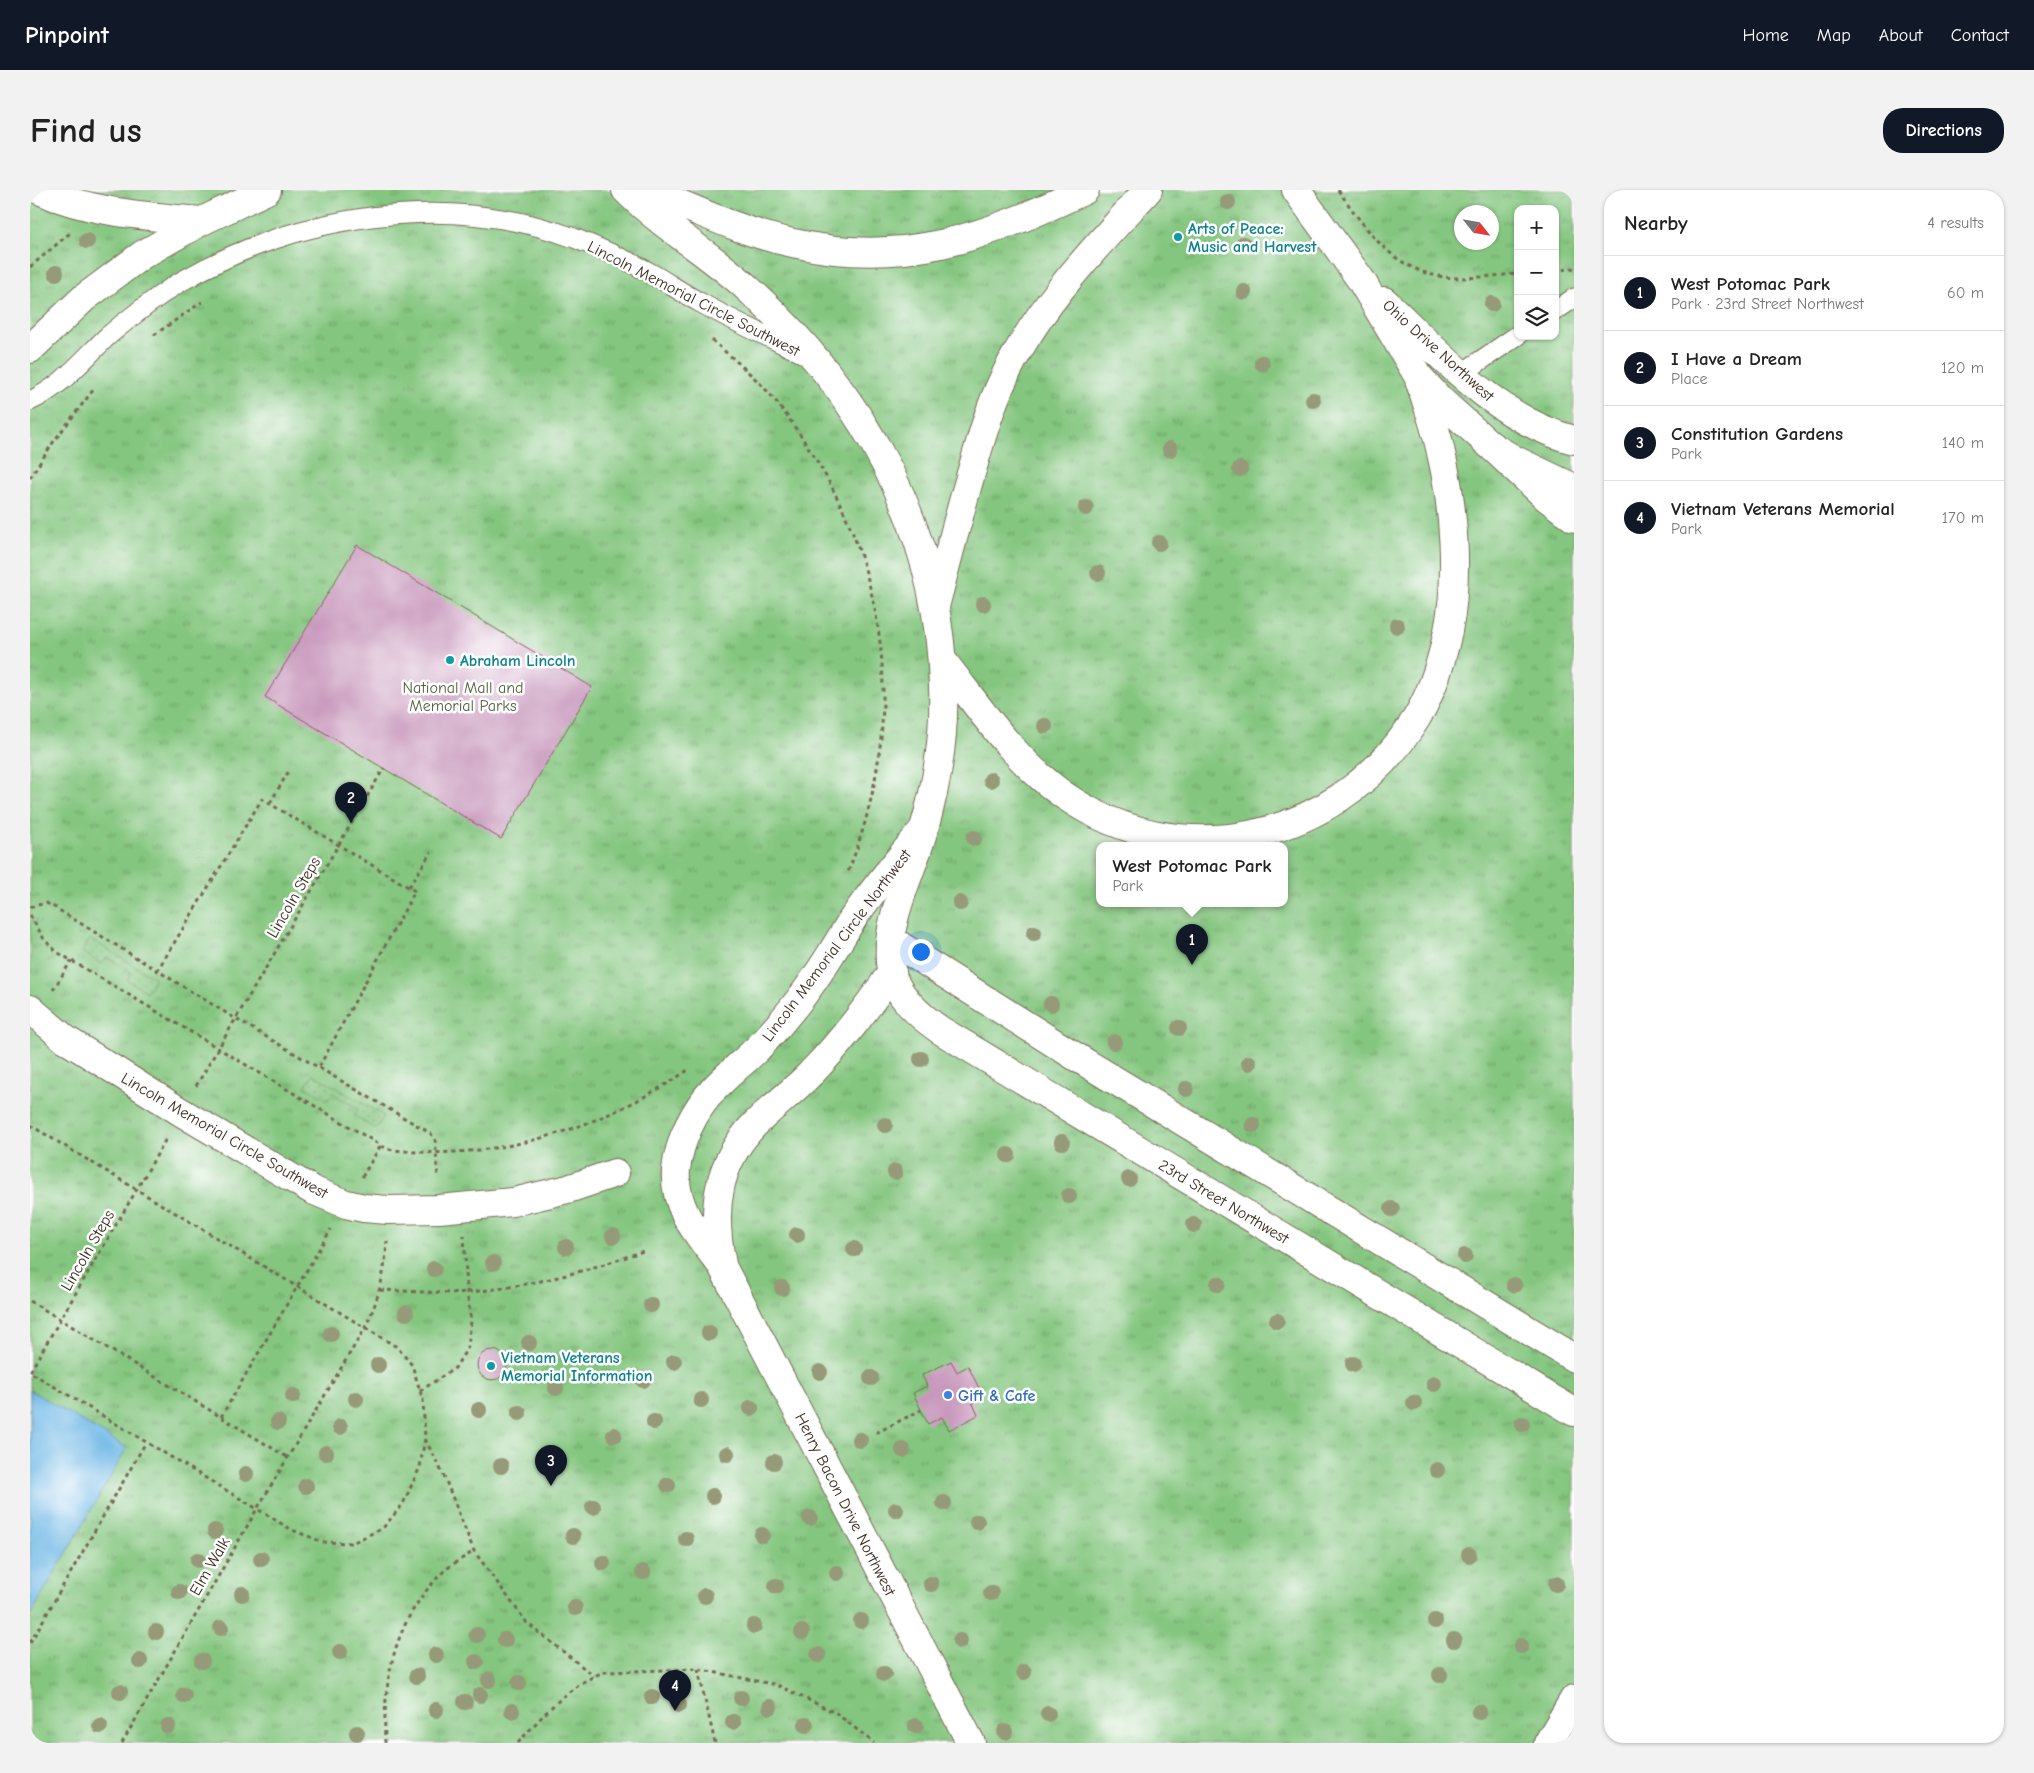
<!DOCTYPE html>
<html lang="en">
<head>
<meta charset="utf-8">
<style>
  body { margin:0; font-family:"Comic Neue",sans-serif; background:#f2f2f2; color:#222 }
  .controls { position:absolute; right:15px; top:15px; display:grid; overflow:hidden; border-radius:10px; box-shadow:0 1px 4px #0004 }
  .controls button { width:45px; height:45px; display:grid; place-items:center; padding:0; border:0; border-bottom:1px solid #e0e0e0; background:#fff; color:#222; font:25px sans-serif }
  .compass { position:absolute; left:1424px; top:15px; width:45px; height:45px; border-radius:50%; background:#fff; box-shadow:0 1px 4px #0004; rotate:121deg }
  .you { position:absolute; left:890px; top:761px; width:18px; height:18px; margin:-12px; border:4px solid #fff; border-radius:50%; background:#1a73e8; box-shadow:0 0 0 8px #1a73e833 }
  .badge { display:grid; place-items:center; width:32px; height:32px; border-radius:50%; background:#111827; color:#fff; font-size:16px; font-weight:700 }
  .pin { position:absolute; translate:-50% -41px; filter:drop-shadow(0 1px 2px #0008) }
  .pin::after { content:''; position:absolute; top:26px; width:18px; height:15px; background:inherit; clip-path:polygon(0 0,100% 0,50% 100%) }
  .popup { position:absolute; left:1066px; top:652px; width:192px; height:65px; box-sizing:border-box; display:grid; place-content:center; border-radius:10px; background:#fff; filter:drop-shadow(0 1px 4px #0005); font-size:16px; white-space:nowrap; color:#767676 }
  .popup b { font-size:19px; color:#222 }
  .popup::after { content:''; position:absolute; left:50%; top:100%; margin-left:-10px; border:10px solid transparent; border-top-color:#fff }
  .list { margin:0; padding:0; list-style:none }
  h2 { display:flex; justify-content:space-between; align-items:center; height:65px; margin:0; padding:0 20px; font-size:21px }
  h2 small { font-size:16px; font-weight:400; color:#767676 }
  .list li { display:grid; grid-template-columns:32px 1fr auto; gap:15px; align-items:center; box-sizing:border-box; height:75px; padding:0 20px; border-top:1px solid #e0e0e0 }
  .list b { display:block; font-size:19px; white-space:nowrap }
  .list p { margin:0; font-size:16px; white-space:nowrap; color:#767676 }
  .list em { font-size:16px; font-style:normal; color:#767676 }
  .icon { flex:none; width:28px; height:28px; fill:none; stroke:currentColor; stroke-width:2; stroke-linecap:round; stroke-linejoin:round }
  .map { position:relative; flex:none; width:1544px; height:1553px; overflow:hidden; border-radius:20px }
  header { display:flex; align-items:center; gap:30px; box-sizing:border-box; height:70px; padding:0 25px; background:#111827; color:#fff }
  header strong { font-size:24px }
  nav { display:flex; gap:28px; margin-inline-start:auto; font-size:18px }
  .intro { display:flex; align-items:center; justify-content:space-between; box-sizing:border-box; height:120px; padding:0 30px }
  h1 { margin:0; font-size:35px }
  .button { padding:12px 22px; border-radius:20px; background:#111827; color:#fff; font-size:18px; font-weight:700 }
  main { display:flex; gap:30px; padding:0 30px }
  aside { flex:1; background:#fff; border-radius:20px; box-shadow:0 1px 4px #0004 }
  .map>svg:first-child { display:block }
  .park { fill:url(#park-tufts); stroke:#60784e; fill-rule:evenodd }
  .garden { fill:url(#garden-dots); stroke:#60784e }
  .water { fill:#6cb6e5; stroke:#547082 }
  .building { fill:#c898bc }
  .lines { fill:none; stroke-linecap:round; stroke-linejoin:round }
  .lane-casing { stroke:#776a55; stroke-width:21 }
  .street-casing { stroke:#776a55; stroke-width:30 }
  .secondary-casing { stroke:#776a55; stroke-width:30 }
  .primary-casing { stroke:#776a55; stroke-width:30 }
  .highway-casing { stroke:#776a55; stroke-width:30 }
  .path { stroke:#776a55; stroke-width:3; stroke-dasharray:4 4; stroke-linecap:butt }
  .lane { stroke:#fff; stroke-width:19 }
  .street { stroke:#fff; stroke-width:28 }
  .secondary { stroke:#fff; stroke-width:28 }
  .primary { stroke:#fff; stroke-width:28 }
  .highway { stroke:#fff; stroke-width:28 }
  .tree { fill:#969a78 }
  .culture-dot { fill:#0f9aa8; stroke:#fff; stroke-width:2 }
  .shop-dot { fill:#3f7fe0; stroke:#fff; stroke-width:2 }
  .labels { text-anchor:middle; stroke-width:5; stroke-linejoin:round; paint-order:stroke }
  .culture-label { font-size:16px; font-weight:bold; fill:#0d838f; stroke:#fff; text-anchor:start }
  .street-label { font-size:16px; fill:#3b2a1e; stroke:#fff }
  .park-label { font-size:16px; fill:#556140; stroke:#fff }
  .shop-label { font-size:16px; font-weight:bold; fill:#366cbe; stroke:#fff; text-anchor:start }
</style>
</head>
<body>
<header>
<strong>Pinpoint</strong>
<nav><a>Home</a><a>Map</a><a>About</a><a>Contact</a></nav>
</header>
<div class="intro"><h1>Find us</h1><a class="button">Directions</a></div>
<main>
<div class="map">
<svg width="1544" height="1553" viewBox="0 0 1544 1553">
  <defs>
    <pattern id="park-tufts" width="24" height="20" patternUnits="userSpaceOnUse" patternTransform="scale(1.25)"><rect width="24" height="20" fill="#84c67f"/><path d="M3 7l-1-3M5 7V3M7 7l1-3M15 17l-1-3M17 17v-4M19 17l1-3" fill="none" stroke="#6da167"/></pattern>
    <pattern id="garden-dots" width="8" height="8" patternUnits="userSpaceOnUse" patternTransform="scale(1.25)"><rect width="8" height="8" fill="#84c67f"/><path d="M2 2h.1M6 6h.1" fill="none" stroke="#6da167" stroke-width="1.8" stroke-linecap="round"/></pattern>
  </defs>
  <rect width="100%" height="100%" fill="#fff"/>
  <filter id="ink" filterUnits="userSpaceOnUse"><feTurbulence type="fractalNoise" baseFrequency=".02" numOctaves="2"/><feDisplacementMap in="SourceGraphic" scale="10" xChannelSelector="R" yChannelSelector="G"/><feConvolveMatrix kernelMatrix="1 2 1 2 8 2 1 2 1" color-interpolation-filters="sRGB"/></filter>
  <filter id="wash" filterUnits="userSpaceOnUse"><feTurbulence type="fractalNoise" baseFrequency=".0096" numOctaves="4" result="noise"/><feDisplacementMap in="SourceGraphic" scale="20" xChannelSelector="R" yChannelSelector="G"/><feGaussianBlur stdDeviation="1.12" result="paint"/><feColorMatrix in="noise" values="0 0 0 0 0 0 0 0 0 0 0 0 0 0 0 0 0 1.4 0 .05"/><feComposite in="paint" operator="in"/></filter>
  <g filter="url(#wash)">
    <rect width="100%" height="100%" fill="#e6e0bc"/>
    <path class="park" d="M0,0h1544v1553h-1544zM1488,19h37v127h-37zM1432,22h30v30h-30zM1070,656h184v58h-184z"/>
    <path class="garden" d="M60,749l65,39 -8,14 -20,-12 4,-8 -24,-15 -5,7 -20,-12z
      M283,884l71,42 -8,13 -22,-13 4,-7 -25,-16 -5,7 -23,-13z"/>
    <path class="water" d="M0,1200l97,58 -97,168z"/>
    <g id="blocks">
      <path class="building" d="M327,355l235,142 -91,152 -236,-142z
        M447 1175a15 15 0 1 1 30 0a15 15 0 1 1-30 0Z
        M921,1171l6,11 11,-6 15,30 -11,6 6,13 -29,15 -7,-13 -14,7 -15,-31 14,-7 -5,-11z"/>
    </g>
  </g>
  <g filter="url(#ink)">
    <use href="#blocks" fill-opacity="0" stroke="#776a55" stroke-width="1"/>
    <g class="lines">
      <defs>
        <path id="lane" d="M1525,121l19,-13
          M1431,184l57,-39
          M0,211c34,-16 52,-41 79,-66 23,-19 48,-39 73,-54 116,-67 264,-90 392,-43 28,11 56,23 82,38 15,9 30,19 45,27 34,19 70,35 105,52"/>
        <path id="street" d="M0,819l35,30 116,73 131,78 34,14 18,4 24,2 51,-1 74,-7 55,-13 47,-16"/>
        <path id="secondary" d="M892,641c-24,30 -51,60 -72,92 -16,26 -31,52 -50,76 -13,17 -27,33 -42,49 -14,14 -30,26 -44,41 -20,21 -35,52 -38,81 -3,39 24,67 46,96l249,477
          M692,1074c-11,-53 -6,-100 33,-140 18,-18 39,-33 56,-51 31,-31 56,-65 81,-101"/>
        <path id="primary" d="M9,0c51,23 108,26 163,31
          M596,0c36,36 81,62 119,96 117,105 194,241 198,400 2,49 -6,99 -20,146 -12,44 -40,91 -32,138 5,26 29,46 49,60l634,382
          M617,0c47,19 96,43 146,53 111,25 192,-6 292,-53
          M1266,0l65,90 57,96 22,24 50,45 25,15 59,28
          M1354,111c56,53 113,119 190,139
          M0,159l54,-51 58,-43 60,-34 65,-31
          M906,413c13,-50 26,-100 41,-150 7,-24 14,-48 25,-71 34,-74 92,-133 146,-192
          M912,470c37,47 72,101 123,136 115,79 267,46 345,-68 20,-28 31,-63 38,-97 11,-54 6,-124 -7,-178 -5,-26 -15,-51 -23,-77
          M861,750l182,115 501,303"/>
        <path id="highway" d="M1460,255l56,52 28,21
          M1518,1553l26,-44"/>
      </defs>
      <use href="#lane" class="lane-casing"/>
      <use href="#street" class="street-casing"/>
      <use href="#secondary" class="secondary-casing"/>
      <use href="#primary" class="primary-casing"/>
      <use href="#highway" class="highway-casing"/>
      <path class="path" d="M1308,0c29,40 54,80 106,87 20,3 53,-2 74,-3
        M0,77l40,-34
        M1525,81l19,-3
        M124,145l48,-33
        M682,150c19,17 39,33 56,52 15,17 28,36 40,55 85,129 97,282 40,425
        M0,288l24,-37 40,-52
        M240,613l20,-34
        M379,697l22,-35
        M0,717l16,-4 8,4 182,112 194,114 5,5 3,40
        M0,725l14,24 13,13 330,197c104,15 215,-20 301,-79
        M127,781l105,-172 153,92 -96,176
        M23,800l18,-29
        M166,896l188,-318
        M0,935l367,222 15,18 11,35 2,38 -5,29 -17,37 -20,24 -31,15 -29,-1 -31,-12 -262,-158c45,-79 92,-156 137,-235
        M332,987l19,-32
        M350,1100c29,1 59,4 88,2 61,-5 120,-21 178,-42
        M0,1111l257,156
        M390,1201l35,-23 13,-21 3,-26 -4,-29 -3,-57
        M191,1227l110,-188
        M846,1243l45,-23
        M395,1249l19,37 30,75 53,72 67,53
        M0,1453l116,-201
        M668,1479l17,74
        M92,1553l135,-234 108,-181c14,-29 20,-56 22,-87
        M355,1553c-2,-65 9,-122 57,-170 9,-9 22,-15 32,-22
        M488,1553c24,-27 51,-58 86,-71l94,-3 79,16 59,28 38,30"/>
      <use href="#lane" class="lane"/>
      <use href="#street" class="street"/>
      <use href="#secondary" class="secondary"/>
      <use href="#primary" class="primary"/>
      <use href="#highway" class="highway"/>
    </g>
    <g class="tree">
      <circle cx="1198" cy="12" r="8"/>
      <circle cx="57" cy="51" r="8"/>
      <circle cx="1213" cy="54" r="8"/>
      <circle cx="26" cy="83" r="8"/>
      <circle cx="1214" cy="102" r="8"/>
      <circle cx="1462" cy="114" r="8"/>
      <circle cx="1232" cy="173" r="8"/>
      <circle cx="1283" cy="210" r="8"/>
      <circle cx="1140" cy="259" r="8"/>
      <circle cx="1210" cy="279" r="8"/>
      <circle cx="1056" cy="318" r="8"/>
      <circle cx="1129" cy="353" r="8"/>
      <circle cx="1068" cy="383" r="8"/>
      <circle cx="953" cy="414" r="8"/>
      <circle cx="1367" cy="436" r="8"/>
      <circle cx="1015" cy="536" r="8"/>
      <circle cx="961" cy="590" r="8"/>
      <circle cx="944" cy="648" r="8"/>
      <circle cx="930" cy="713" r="8"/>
      <circle cx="1004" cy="743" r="8"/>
      <circle cx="1021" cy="814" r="8"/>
      <circle cx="1149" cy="838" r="8"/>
      <circle cx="1084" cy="852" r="8"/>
      <circle cx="891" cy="869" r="8"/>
      <circle cx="1219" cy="873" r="8"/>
      <circle cx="1156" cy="899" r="8"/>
      <circle cx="855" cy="935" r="8"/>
      <circle cx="1223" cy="935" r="8"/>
      <circle cx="1032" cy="952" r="8"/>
      <circle cx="978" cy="965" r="8"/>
      <circle cx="865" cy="982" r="8"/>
      <circle cx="1099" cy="989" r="8"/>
      <circle cx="1039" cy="1006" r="8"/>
      <circle cx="1362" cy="1019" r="8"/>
      <circle cx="1164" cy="1035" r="8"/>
      <circle cx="767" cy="1045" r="8"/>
      <circle cx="583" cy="1046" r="8"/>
      <circle cx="536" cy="1057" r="8"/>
      <circle cx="824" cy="1059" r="8"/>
      <circle cx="1435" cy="1066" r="8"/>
      <circle cx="463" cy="1073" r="8"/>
      <circle cx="404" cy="1079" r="8"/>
      <circle cx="1188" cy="1094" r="8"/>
      <circle cx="1484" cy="1095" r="8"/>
      <circle cx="752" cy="1098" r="8"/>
      <circle cx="621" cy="1115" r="8"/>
      <circle cx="376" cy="1123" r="8"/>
      <circle cx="1247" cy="1131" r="8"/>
      <circle cx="679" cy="1143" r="8"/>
      <circle cx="301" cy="1144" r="8"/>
      <circle cx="499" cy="1153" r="8"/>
      <circle cx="644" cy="1172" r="8"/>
      <circle cx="1323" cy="1174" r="8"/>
      <circle cx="348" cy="1175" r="8"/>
      <circle cx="790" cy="1182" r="8"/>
      <circle cx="841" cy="1188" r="8"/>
      <circle cx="613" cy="1190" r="8"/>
      <circle cx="1404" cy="1194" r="8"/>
      <circle cx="526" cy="1198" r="8"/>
      <circle cx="263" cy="1206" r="8"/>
      <circle cx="326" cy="1209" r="8"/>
      <circle cx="671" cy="1210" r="8"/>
      <circle cx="1384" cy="1213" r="8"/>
      <circle cx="721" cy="1218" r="8"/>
      <circle cx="449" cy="1220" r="8"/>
      <circle cx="489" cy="1223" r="8"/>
      <circle cx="248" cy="1232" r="8"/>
      <circle cx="624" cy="1232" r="8"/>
      <circle cx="1492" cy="1234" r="8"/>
      <circle cx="310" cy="1237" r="8"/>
      <circle cx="584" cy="1245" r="8"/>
      <circle cx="830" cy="1250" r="8"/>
      <circle cx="873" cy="1260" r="8"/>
      <circle cx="296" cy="1263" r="8"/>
      <circle cx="697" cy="1264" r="8"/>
      <circle cx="744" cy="1272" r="8"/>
      <circle cx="471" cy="1276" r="8"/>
      <circle cx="1407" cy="1280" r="8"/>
      <circle cx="216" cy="1284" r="8"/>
      <circle cx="638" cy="1295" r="8"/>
      <circle cx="276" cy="1296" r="8"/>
      <circle cx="683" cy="1306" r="8"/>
      <circle cx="914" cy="1313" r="8"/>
      <circle cx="563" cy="1317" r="8"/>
      <circle cx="866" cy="1320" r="8"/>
      <circle cx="780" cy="1328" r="8"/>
      <circle cx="947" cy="1332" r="8"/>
      <circle cx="185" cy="1341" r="8"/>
      <circle cx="732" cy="1345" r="8"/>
      <circle cx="543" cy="1346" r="8"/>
      <circle cx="656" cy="1349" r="8"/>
      <circle cx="1439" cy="1365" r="8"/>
      <circle cx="231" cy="1369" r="8"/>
      <circle cx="168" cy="1370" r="8"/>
      <circle cx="573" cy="1373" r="8"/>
      <circle cx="613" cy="1382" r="8"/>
      <circle cx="807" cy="1383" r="8"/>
      <circle cx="901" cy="1394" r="8"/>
      <circle cx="1526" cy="1394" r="8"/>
      <circle cx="746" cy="1396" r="8"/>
      <circle cx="149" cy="1402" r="8"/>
      <circle cx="961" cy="1403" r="8"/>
      <circle cx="212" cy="1404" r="8"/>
      <circle cx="675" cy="1406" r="8"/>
      <circle cx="545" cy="1418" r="8"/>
      <circle cx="831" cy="1431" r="8"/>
      <circle cx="1405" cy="1431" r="8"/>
      <circle cx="724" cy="1436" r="8"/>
      <circle cx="191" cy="1438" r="8"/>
      <circle cx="126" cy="1442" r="8"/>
      <circle cx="772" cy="1442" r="8"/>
      <circle cx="447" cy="1445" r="8"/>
      <circle cx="475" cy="1450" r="8"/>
      <circle cx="1424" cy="1450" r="8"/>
      <circle cx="930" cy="1451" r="8"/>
      <circle cx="1491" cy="1456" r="8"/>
      <circle cx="310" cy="1462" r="8"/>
      <circle cx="406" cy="1465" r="8"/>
      <circle cx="788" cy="1465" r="8"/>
      <circle cx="110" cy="1471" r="8"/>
      <circle cx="172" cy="1471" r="8"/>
      <circle cx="446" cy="1472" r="8"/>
      <circle cx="994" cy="1482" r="8"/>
      <circle cx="854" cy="1484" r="8"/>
      <circle cx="1410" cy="1485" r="8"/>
      <circle cx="387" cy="1486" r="8"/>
      <circle cx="459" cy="1490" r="8"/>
      <circle cx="489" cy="1493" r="8"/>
      <circle cx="90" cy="1502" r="8"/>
      <circle cx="154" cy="1505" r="8"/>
      <circle cx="450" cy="1505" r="8"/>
      <circle cx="622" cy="1507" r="8"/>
      <circle cx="711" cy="1508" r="8"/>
      <circle cx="435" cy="1512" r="8"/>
      <circle cx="649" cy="1515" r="8"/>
      <circle cx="740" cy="1517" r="8"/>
      <circle cx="406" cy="1520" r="8"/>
      <circle cx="482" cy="1521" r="8"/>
      <circle cx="1449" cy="1522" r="8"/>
      <circle cx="1018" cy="1524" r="8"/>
      <circle cx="703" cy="1532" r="8"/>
      <circle cx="776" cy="1535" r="8"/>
      <circle cx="70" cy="1536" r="8"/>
      <circle cx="138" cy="1536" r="8"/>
      <circle cx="886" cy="1536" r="8"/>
      <circle cx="975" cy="1542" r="8"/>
      <circle cx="327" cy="1543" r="8"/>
    </g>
  </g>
  <g class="culture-dot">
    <circle cx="1148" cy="47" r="5"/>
    <circle cx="420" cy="470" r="5"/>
    <circle cx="461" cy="1176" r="5"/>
  </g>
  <circle class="shop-dot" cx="918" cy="1205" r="5"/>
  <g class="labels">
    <g class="culture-label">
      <text x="1158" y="44">Arts of Peace:<tspan x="1158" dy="18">Music and Harvest</tspan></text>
      <text x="430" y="476">Abraham Lincoln</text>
      <text x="471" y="1173">Vietnam Veterans<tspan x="471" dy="18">Memorial Information</tspan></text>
    </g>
    <g class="street-label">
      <text transform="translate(664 108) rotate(27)" y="6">Lincoln Memorial Circle Southwest</text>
      <text transform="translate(1409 160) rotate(42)" y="6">Ohio Drive Northwest</text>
      <text transform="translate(263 707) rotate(-60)" y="6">Lincoln Steps</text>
      <text transform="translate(806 755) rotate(-53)" y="6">Lincoln Memorial Circle Northwest</text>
      <text transform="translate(195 945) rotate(30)" y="6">Lincoln Memorial Circle Southwest</text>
      <text transform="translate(1194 1011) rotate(31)" y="6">23rd Street Northwest</text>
      <text transform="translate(57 1060) rotate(-60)" y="6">Lincoln Steps</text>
      <text transform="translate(816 1314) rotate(63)" y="6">Henry Bacon Drive Northwest</text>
      <text transform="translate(179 1376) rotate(-60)" y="6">Elm Walk</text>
    </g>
    <g class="park-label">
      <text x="433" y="503">National Mall and<tspan x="433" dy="18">Memorial Parks</tspan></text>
    </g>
    <g class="shop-label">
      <text x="928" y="1211">Gift &amp; Cafe</text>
    </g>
  </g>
</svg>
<div class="controls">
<button>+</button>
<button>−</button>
<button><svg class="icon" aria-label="layers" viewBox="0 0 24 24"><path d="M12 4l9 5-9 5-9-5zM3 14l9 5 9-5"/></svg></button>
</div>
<svg class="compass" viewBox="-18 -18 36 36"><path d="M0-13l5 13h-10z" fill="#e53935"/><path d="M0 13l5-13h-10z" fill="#767676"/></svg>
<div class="you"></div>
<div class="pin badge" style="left:1162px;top:775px">1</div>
<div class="popup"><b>West Potomac Park</b>Park</div>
<div class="pin badge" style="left:321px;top:633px">2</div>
<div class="pin badge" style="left:521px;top:1296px">3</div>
<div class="pin badge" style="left:645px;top:1521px">4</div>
</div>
<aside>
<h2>Nearby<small>4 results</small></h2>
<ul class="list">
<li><span class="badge">1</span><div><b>West Potomac Park</b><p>Park · 23rd Street Northwest</p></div><em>60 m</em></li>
<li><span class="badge">2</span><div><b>I Have a Dream</b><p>Place</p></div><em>120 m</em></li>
<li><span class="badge">3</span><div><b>Constitution Gardens</b><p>Park</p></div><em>140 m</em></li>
<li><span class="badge">4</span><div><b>Vietnam Veterans Memorial</b><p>Park</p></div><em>170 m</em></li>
</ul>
</aside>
</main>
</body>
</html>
